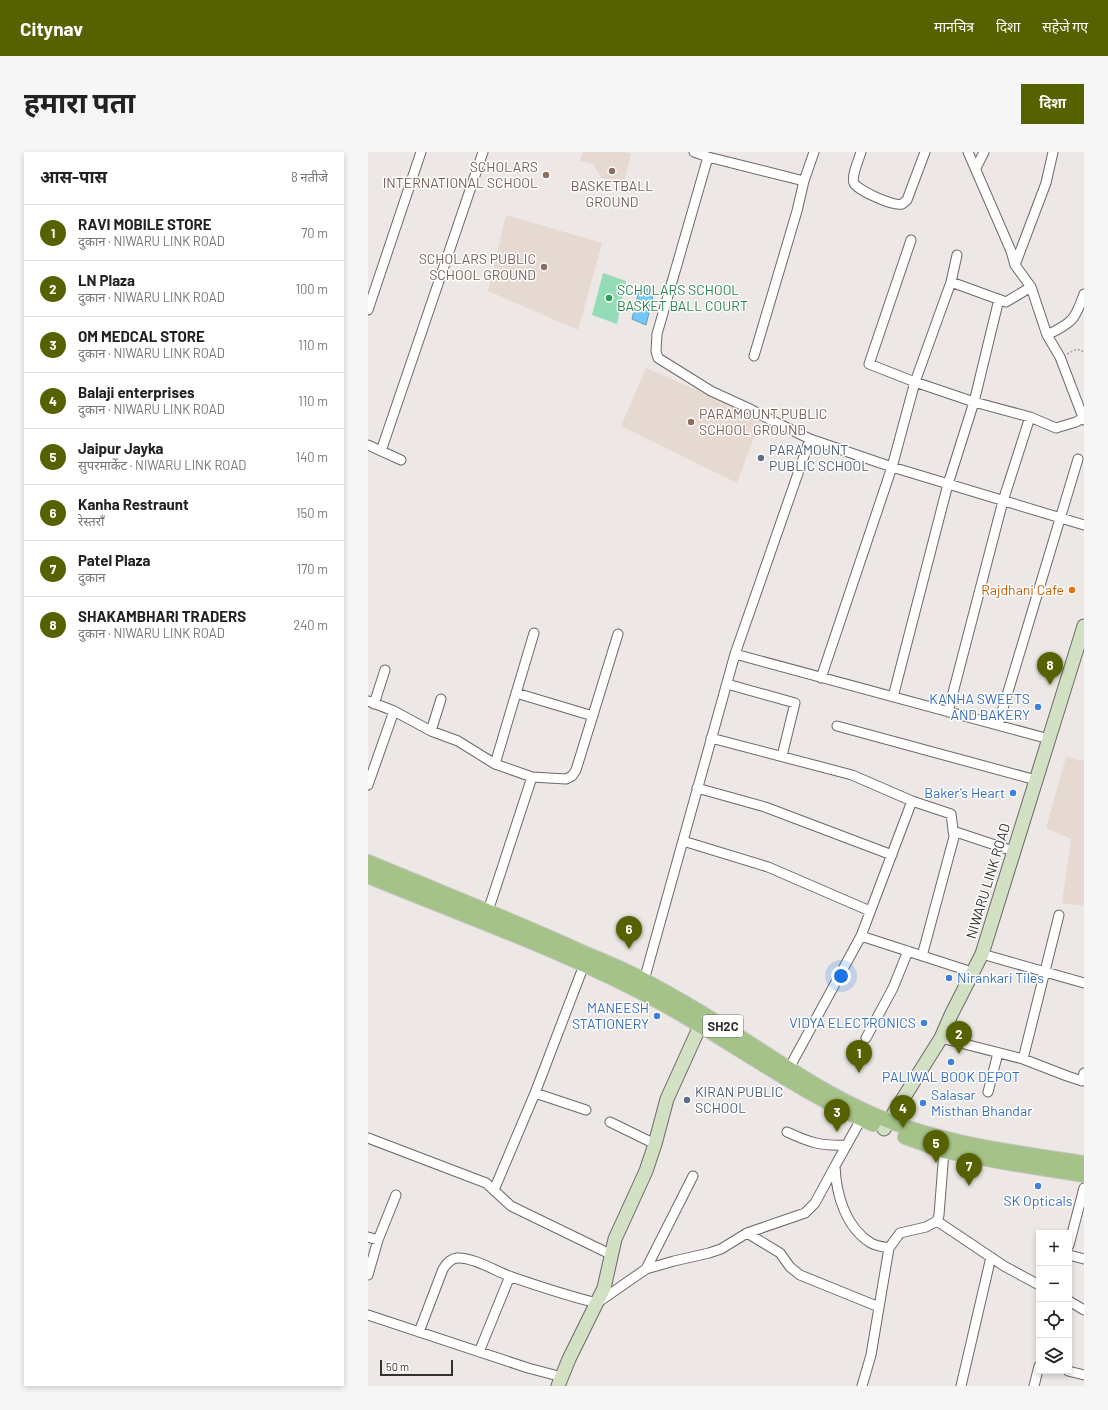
<!DOCTYPE html>
<html lang="hi">
<head>
<meta charset="utf-8">
<style>
  body { margin:0; font-family:Barlow,"Noto Sans Devanagari",sans-serif; background:#f6f6f6; color:#222 }
  .controls { position:absolute; right:12px; bottom:12px; display:grid; overflow:hidden; border-radius:0px; box-shadow:0 2px 6px #0003 }
  .controls button { width:36px; height:36px; display:grid; place-items:center; padding:0; border:0; border-bottom:1px solid #e0e0e0; background:#fff; color:#222; font:20px sans-serif }
  .scale { position:absolute; left:12px; bottom:10px; width:73px; box-sizing:border-box; padding-left:4px; border:2px solid #343231; border-top:0; font-size:11px; line-height:14px; white-space:nowrap; color:#343231; -webkit-text-stroke:3px #fff; paint-order:stroke }
  .you { position:absolute; left:473px; top:824px; width:14px; height:14px; margin:-10px; border:3px solid #fff; border-radius:50%; background:#1a73e8; box-shadow:0 0 0 6px #1a73e833 }
  .badge { display:grid; place-items:center; width:26px; height:26px; border-radius:50%; background:#566100; color:#fff; font-size:13px; font-weight:700 }
  .pin { position:absolute; translate:-50% -33px; filter:drop-shadow(0 1px 2px #0008) }
  .pin::after { content:''; position:absolute; top:21px; width:14px; height:12px; background:inherit; clip-path:polygon(0 0,100% 0,50% 100%) }
  .list { margin:0; padding:0; list-style:none }
  h2 { display:flex; justify-content:space-between; align-items:center; height:52px; margin:0; padding:0 16px; font-size:17px }
  h2 small { font-size:13px; font-weight:400; color:#767676 }
  .list li { display:grid; grid-template-columns:26px 1fr auto; gap:12px; align-items:center; box-sizing:border-box; height:56px; padding:0 16px; border-top:1px solid #e0e0e0 }
  .list b { display:block; font-size:15px; white-space:nowrap }
  .list p { margin:0; font-size:13px; white-space:nowrap; color:#767676 }
  .list em { font-size:13px; font-style:normal; color:#767676 }
  .icon { flex:none; width:22px; height:22px; fill:none; stroke:currentColor; stroke-width:2; stroke-linecap:round; stroke-linejoin:round }
  .map { position:relative; flex:none; width:716px; height:1234px; overflow:hidden; border-radius:0px }
  header { display:flex; align-items:center; gap:24px; box-sizing:border-box; height:56px; padding:0 20px; background:#566100; color:#fff }
  header strong { font-size:19px }
  nav { display:flex; gap:22px; margin-inline-start:auto; font-size:14px }
  .intro { display:flex; align-items:center; justify-content:space-between; box-sizing:border-box; height:96px; padding:0 24px }
  h1 { margin:0; font-size:28px }
  .button { padding:10px 18px; border-radius:0px; background:#566100; color:#fff; font-size:14px; font-weight:700 }
  main { display:flex; gap:24px; padding:0 24px }
  aside { flex:1; background:#fff; border-radius:0px; box-shadow:0 2px 6px #0003 }
  .map>svg:first-child { display:block }
  .built { fill:#e5d9d1 }
  .green { fill:#94dcb8 }
  .water { fill:#75c7f5; stroke:#629aba }
  .lines { fill:none; stroke-linecap:round; stroke-linejoin:round }
  .street-casing { stroke:#6d6966; stroke-width:11 }
  .secondary-casing { stroke:#6d6966; stroke-width:15 }
  .primary-casing { stroke:#c6c6c5; stroke-width:16 }
  .path { stroke:#b0aca9; stroke-width:2; stroke-dasharray:2 2; stroke-linecap:butt }
  .street { stroke:#fff; stroke-width:9 }
  .secondary { stroke:#d2e1c4; stroke-width:13 }
  .primary { stroke:#a5c388; stroke-width:14 }
  .education-dot { fill:#8d6e63; stroke:#fff; stroke-width:1.5 }
  .leisure-dot { fill:#2e9e5b; stroke:#fff; stroke-width:1.5 }
  .service-dot { fill:#5c6f8a; stroke:#fff; stroke-width:1.5 }
  .food-dot { fill:#e8710a; stroke:#fff; stroke-width:1.5 }
  .shop-dot { fill:#3f7fe0; stroke:#fff; stroke-width:1.5 }
  .labels { text-anchor:middle; stroke-width:3; stroke-linejoin:round; paint-order:stroke }
  .shield { fill:#fff; stroke:#71706f; stroke-width:1 }
  .shield-label { font-size:13px; font-weight:bold; fill:#343231 }
  .education-label { font-size:14px; fill:#785e54; stroke:#fff; text-anchor:end }
  .leisure-label { font-size:14px; fill:#27864d; stroke:#fff; text-anchor:start }
  .service-label { font-size:14px; fill:#4e5e75; stroke:#fff; text-anchor:start }
  .food-label { font-size:14px; fill:#c56008; stroke:#fff; text-anchor:end }
  .shop-label { font-size:14px; fill:#366cbe; stroke:#fff; text-anchor:end }
  .street-label { font-size:14px; fill:#343231; stroke:#fff }
</style>
</head>
<body>
<header>
<strong>Citynav</strong>
<nav><a>मानचित्र</a><a>दिशा</a><a>सहेजे गए</a></nav>
</header>
<div class="intro"><h1>हमारा पता</h1><a class="button">दिशा</a></div>
<main>
<aside>
<h2>आस-पास<small>8 नतीजे</small></h2>
<ul class="list">
<li><span class="badge">1</span><div><b>RAVI MOBILE STORE</b><p>दुकान · NIWARU LINK ROAD</p></div><em>70 m</em></li>
<li><span class="badge">2</span><div><b>LN Plaza</b><p>दुकान · NIWARU LINK ROAD</p></div><em>100 m</em></li>
<li><span class="badge">3</span><div><b>OM MEDCAL STORE</b><p>दुकान · NIWARU LINK ROAD</p></div><em>110 m</em></li>
<li><span class="badge">4</span><div><b>Balaji enterprises</b><p>दुकान · NIWARU LINK ROAD</p></div><em>110 m</em></li>
<li><span class="badge">5</span><div><b>Jaipur Jayka</b><p>सुपरमार्केट · NIWARU LINK ROAD</p></div><em>140 m</em></li>
<li><span class="badge">6</span><div><b>Kanha Restraunt</b><p>रेस्तराँ</p></div><em>150 m</em></li>
<li><span class="badge">7</span><div><b>Patel Plaza</b><p>दुकान</p></div><em>170 m</em></li>
<li><span class="badge">8</span><div><b>SHAKAMBHARI TRADERS</b><p>दुकान · NIWARU LINK ROAD</p></div><em>240 m</em></li>
</ul>
</aside>
<div class="map">
<svg width="716" height="1234" viewBox="0 0 716 1234">
  <rect width="100%" height="100%" fill="#ede8e5"/>
  <path class="built" d="M215,0h43l5,2 -7,29 -23,-5 -8,-14 -13,-3z
    M138,63l96,28 -24,87 -90,-39z
    M278,216l115,50 -24,65 -116,-57z
    M698,605l18,4v145l-22,-3 9,-64 -25,-11z"/>
  <path class="green" d="M235,121l23,8 -9,43 -25,-9z"/>
  <path class="water" d="M272,134l14,6 -8,33 -14,-6z"/>
  <g class="lines">
    <defs>
      <path id="street" d="M326,0l14,5 96,24 10,-29
        M493,0c-2,7 -10,25 -7,31 3,7 40,24 48,21 2,-1 3,-3 5,-4l18,-48
        M600,0l43,99 4,14 16,22 16,48 13,22 24,63
        M340,5l-51,177 -1,17 2,7 53,33 37,17 23,12 39,19 82,28 192,58
        M608,16l8,-16
        M543,88l-42,124 46,18 59,20 56,15 26,11 20,-6 7,-4
        M647,113l31,-82 7,-31
        M583,130l55,20 25,-15
        M0,158l53,-158
        M679,183c25,-12 28,-15 37,-41
        M386,204l43,-145 7,-30
        M0,293l33,15
        M13,299l102,-299
        M166,481l-39,131 37,13 34,2 6,-3 4,-6 42,-136
        M367,502l314,85
        M453,526l71,-211 23,-85 36,-100 6,-27
        M359,532l68,19 -13,53
        M148,541l77,23
        M525,545l55,-213 26,-82 25,-103
        M0,549l26,10 37,20 27,10 37,23
        M6,552l11,-34
        M580,560l55,-211 27,-84
        M630,573l80,-266
        M469,574l199,54
        M63,579l10,-32
        M343,586l141,37 60,26 39,13 3,23 -32,119
        M0,633l26,-74
        M329,636l68,19 127,48
        M585,679l60,20
        M315,689l85,26 102,44
        M120,759l44,-134
        M493,784l111,36
        M614,802l102,29
        M275,832l92,-330 75,-215
        M498,886l27,-50 15,-37
        M573,886l82,21 44,17 15,5 2,-8
        M655,907l36,-144
        M419,920l74,-136 51,-135
        M620,940l10,-39
        M167,941l51,17
        M496,962l-29,52c1,29 11,62 36,77 5,3 13,4 18,5l11,-15 26,-6 11,-6 2,-6 5,-64
        M242,970l45,22
        M419,980c24,11 33,14 60,13
        M0,986l118,45 25,23 101,49
        M126,1038l41,-97 49,-128
        M569,1069l67,45 35,19
        M379,1081l33,20 10,14 10,8 79,32
        M0,1085l10,3
        M701,1093l15,-57
        M701,1103l15,4
        M278,1117l47,-93
        M0,1123l10,-35 18,-45
        M701,1149l15,9
        M0,1163l160,53 34,9
        M51,1180l24,-63c3,-5 7,-10 14,-11 15,-1 37,12 52,18 29,10 59,20 88,27l49,-34 28,-8 35,-8 12,-4 26,-16 58,-20 10,-10 20,-37
        M111,1200l31,-76
        M700,1219l16,4
        M494,1234l9,-31 18,-107
        M593,1234l30,-129
        M666,1234l5,-20"/>
      <path id="secondary" d="M516,977l57,-91 10,-23 31,-61 102,-328
        M190,1234l11,-27 35,-71 11,-49 31,-68 9,-27 12,-45 33,-73 6,-9"/>
      <path id="primary" d="M0,710c69,29 139,56 207,87 20,9 41,17 61,27 28,15 55,30 82,47 51,32 100,68 156,92 67,29 139,37 210,48
        M0,724c99,41 203,77 297,129 70,39 134,87 208,119
        M537,985l39,14 64,12 76,12"/>
    </defs>
    <use href="#street" class="street-casing"/>
    <use href="#secondary" class="secondary-casing"/>
    <use href="#primary" class="primary-casing"/>
    <path class="path" d="M699,202l10,-5 7,3"/>
    <use href="#street" class="street"/>
    <use href="#secondary" class="secondary"/>
    <use href="#primary" class="primary"/>
  </g>
  <g class="education-dot">
    <circle cx="244" cy="19" r="4"/>
    <circle cx="178" cy="23" r="4"/>
    <circle cx="176" cy="115" r="4"/>
    <circle cx="323" cy="270" r="4"/>
  </g>
  <circle class="leisure-dot" cx="241" cy="146" r="4"/>
  <g class="service-dot">
    <circle cx="393" cy="306" r="4"/>
    <circle cx="319" cy="948" r="4"/>
  </g>
  <circle class="food-dot" cx="704" cy="438" r="4"/>
  <g class="shop-dot">
    <circle cx="670" cy="555" r="4"/>
    <circle cx="645" cy="641" r="4"/>
    <circle cx="581" cy="826" r="4"/>
    <circle cx="289" cy="864" r="4"/>
    <circle cx="556" cy="871" r="4"/>
    <circle cx="583" cy="910" r="4"/>
    <circle cx="555" cy="951" r="4"/>
    <circle cx="670" cy="1034" r="4"/>
  </g>
  <g class="labels">
    <rect class="shield" x="335" y="863" width="40" height="22" rx="3"/>
    <g class="shield-label">
      <text x="355" y="879">SH2C</text>
    </g>
    <g class="education-label">
      <text x="170" y="20">SCHOLARS<tspan x="170" dy="16">INTERNATIONAL SCHOOL</tspan></text>
      <text x="244" y="39" text-anchor="middle">BASKETBALL<tspan x="244" dy="16">GROUND</tspan></text>
      <text x="168" y="112">SCHOLARS PUBLIC<tspan x="168" dy="16">SCHOOL GROUND</tspan></text>
      <text x="331" y="267" text-anchor="start">PARAMOUNT PUBLIC<tspan x="331" dy="16">SCHOOL GROUND</tspan></text>
    </g>
    <g class="leisure-label">
      <text x="249" y="143">SCHOLARS SCHOOL<tspan x="249" dy="16">BASKET BALL COURT</tspan></text>
    </g>
    <g class="service-label">
      <text x="401" y="303">PARAMOUNT<tspan x="401" dy="16">PUBLIC SCHOOL</tspan></text>
      <text x="327" y="945">KIRAN PUBLIC<tspan x="327" dy="16">SCHOOL</tspan></text>
    </g>
    <g class="food-label">
      <text x="696" y="443">Rajdhani Cafe</text>
    </g>
    <g class="shop-label">
      <text x="662" y="552">KANHA SWEETS<tspan x="662" dy="16">AND BAKERY</tspan></text>
      <text x="637" y="646">Baker's Heart</text>
      <text x="589" y="831" text-anchor="start">Nirankari Tiles</text>
      <text x="281" y="861">MANEESH<tspan x="281" dy="16">STATIONERY</tspan></text>
      <text x="548" y="876">VIDYA ELECTRONICS</text>
      <text x="583" y="930" text-anchor="middle">PALIWAL BOOK DEPOT</text>
      <text x="563" y="948" text-anchor="start">Salasar<tspan x="563" dy="16">Misthan Bhandar</tspan></text>
      <text x="670" y="1054" text-anchor="middle">SK Opticals</text>
    </g>
    <g class="street-label">
      <text transform="translate(620 729) rotate(-73)" y="5">NIWARU LINK ROAD</text>
    </g>
  </g>
</svg>
<div class="controls">
<button>+</button>
<button>−</button>
<button><svg class="icon" aria-label="locate" viewBox="0 0 24 24"><circle cx="12" cy="12" r="6"/><path d="M12 2v4M12 18v4M2 12h4M18 12h4"/></svg></button>
<button><svg class="icon" aria-label="layers" viewBox="0 0 24 24"><path d="M12 4l9 5-9 5-9-5zM3 14l9 5 9-5"/></svg></button>
</div>
<div class="scale">50 m</div>
<div class="you"></div>
<div class="pin badge" style="left:491px;top:921px">1</div>
<div class="pin badge" style="left:591px;top:902px">2</div>
<div class="pin badge" style="left:469px;top:980px">3</div>
<div class="pin badge" style="left:535px;top:976px">4</div>
<div class="pin badge" style="left:568px;top:1011px">5</div>
<div class="pin badge" style="left:261px;top:797px">6</div>
<div class="pin badge" style="left:601px;top:1034px">7</div>
<div class="pin badge" style="left:682px;top:533px">8</div>
</div>
</main>
</body>
</html>
